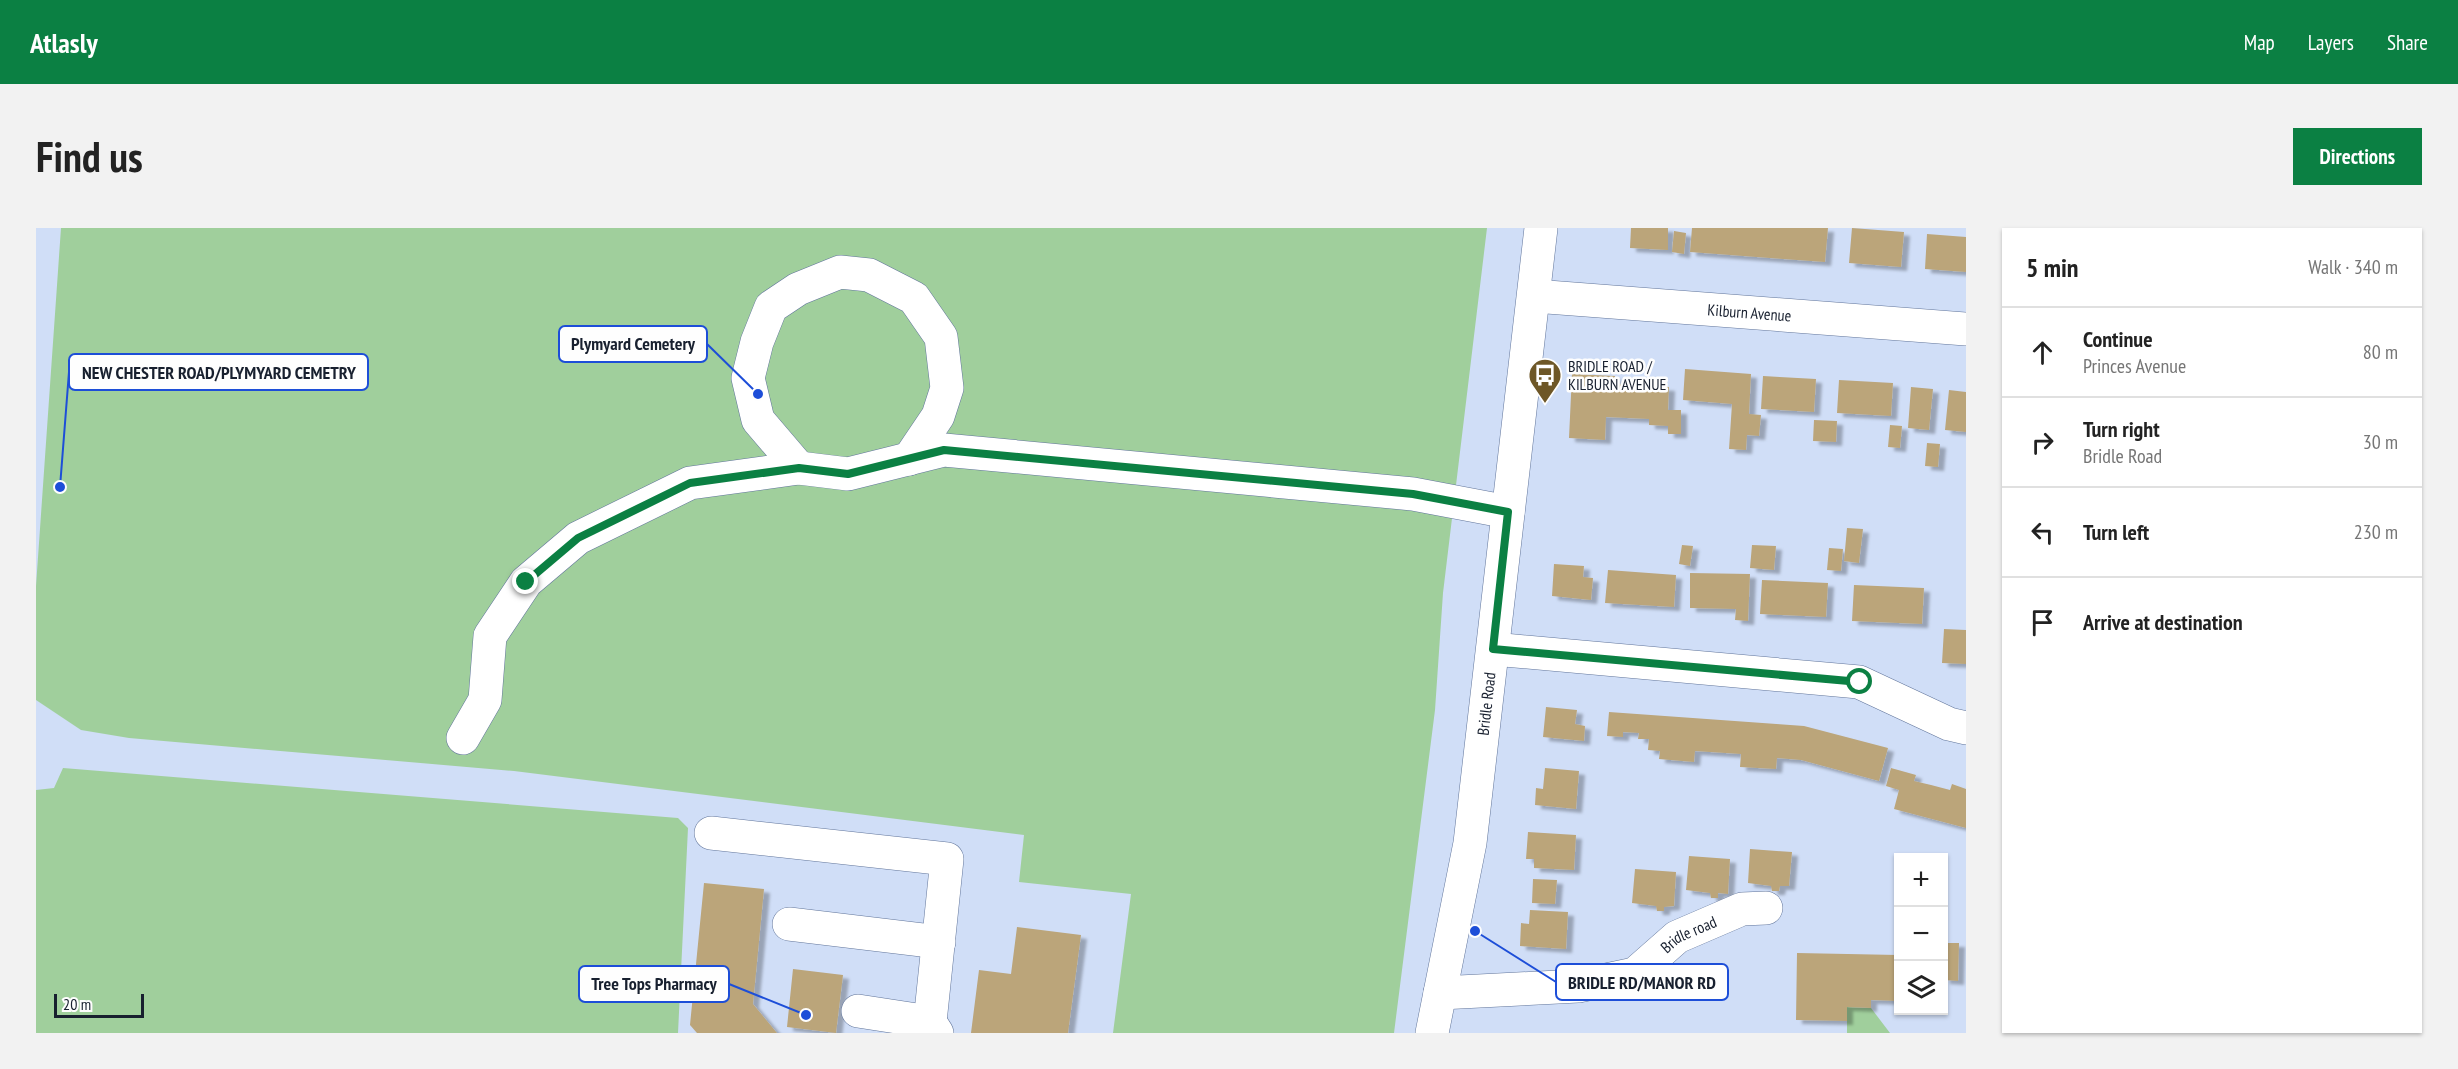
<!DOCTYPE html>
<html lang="en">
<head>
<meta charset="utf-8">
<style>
  body { margin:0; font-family:"PT Sans Narrow",sans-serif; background:#f2f2f2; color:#222 }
  .controls { position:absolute; right:18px; bottom:18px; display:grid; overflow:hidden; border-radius:0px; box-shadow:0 2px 4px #0004 }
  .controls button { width:54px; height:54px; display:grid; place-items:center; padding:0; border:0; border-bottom:2px solid #e0e0e0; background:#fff; color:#222; font:30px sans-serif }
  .scale { position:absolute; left:18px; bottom:15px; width:90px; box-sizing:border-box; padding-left:6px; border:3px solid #18202f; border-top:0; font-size:16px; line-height:21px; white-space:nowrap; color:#18202f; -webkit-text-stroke:4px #fefefe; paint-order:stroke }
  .stop { position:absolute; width:18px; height:18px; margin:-14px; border:4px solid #0b8043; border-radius:50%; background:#fff }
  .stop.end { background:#0b8043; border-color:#fff; box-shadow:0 2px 6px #0008 }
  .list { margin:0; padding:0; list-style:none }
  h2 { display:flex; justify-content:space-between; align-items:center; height:78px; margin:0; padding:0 24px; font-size:26px }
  h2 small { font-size:20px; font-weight:400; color:#767676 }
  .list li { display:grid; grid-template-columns:39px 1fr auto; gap:18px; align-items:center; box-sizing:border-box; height:90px; padding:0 24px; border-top:2px solid #e0e0e0 }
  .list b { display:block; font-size:22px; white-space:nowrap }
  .list p { margin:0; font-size:20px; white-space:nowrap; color:#767676 }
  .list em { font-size:20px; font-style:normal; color:#767676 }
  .icon { flex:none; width:33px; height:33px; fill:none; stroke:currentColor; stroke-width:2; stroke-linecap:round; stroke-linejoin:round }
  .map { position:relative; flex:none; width:1930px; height:805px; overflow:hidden; border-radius:0px }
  header { display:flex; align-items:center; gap:36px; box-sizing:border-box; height:84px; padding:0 30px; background:#0b8043; color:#fff }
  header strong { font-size:28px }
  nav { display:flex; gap:33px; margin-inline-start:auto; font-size:21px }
  .intro { display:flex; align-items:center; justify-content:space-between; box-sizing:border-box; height:144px; padding:0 36px }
  h1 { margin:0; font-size:42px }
  .button { padding:15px 27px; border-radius:0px; background:#0b8043; color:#fff; font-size:21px; font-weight:700 }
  main { display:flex; gap:36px; padding:0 36px }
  aside { flex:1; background:#fff; border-radius:0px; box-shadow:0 2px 4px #0004 }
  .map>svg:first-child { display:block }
  .green { fill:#a0cf9c }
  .building { fill:#bba57a; filter:url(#shadow) }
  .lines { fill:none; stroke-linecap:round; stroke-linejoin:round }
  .minor-casing { stroke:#61759b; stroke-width:34 }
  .minor { stroke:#fff; stroke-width:33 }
  .route { stroke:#0b8043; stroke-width:8 }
  .labels { text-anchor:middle; stroke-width:5; stroke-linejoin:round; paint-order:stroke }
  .street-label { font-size:16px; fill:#18202f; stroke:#fefefe }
  .poi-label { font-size:16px; fill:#18202f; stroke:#fefefe; text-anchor:start }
  .leader { fill:none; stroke:#1d4ed8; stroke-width:2 }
  .callout-dot { fill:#1d4ed8; stroke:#fefefe; stroke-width:2 }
  .callout { fill:#fefefe; stroke:#1d4ed8; stroke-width:2 }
  .callout-label { font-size:18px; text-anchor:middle; font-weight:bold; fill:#18202f }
</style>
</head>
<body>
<header>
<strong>Atlasly</strong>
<nav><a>Map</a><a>Layers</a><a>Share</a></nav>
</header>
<div class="intro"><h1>Find us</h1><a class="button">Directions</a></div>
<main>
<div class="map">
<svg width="1930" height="805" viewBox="0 0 1930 805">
  <defs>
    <filter id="shadow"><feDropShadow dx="6" dy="4" stdDeviation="1.5" flood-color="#0004"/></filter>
  </defs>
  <rect width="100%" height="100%" fill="#d0def7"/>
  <path class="green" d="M25,0h1426l-44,365 -8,117 -41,323h-281l18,-139 -112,-12 5,-47 -510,-64 -385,-33 -48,-8 -45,-30v-114z
    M27,540l615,50 10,10 -10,205h-642v-243l18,-2z
    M1811,779l24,1 19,25h-43z"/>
  <path class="building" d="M1595,0h37v22l-38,-2z
    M1656,0h136l-3,34 -135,-10z
    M1816,0l52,4 -3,35 -52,-4z
    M1638,3l12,2 -2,21 -12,-2z
    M1891,6l39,3v35l-41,-3z
    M1649,141l66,5 -2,40 12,1 -2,21 -12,-1 -1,15 -17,-1 3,-45 -49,-4z
    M1536,146l43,2v8l54,3 -1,23h13v24h-13v-8l-19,-1v-6l-43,-2 -1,23 -36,-2z
    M1727,148l53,3 -2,33 -53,-3z
    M1803,152l54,3 -2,33 -54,-3z
    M1875,159l22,2 -4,41 -21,-2z
    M1913,162l17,2v40l-21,-2z
    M1778,192l23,1 -1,21 -23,-1z
    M1854,197l12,1 -2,22 -12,-1z
    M1891,215l13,1 -2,23 -13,-1z
    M1811,300l16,1 -4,34 -15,-2z
    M1646,317l11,1 -3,20 -11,-2z
    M1716,317l24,1 -2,24 -24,-2z
    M1793,320l14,1 -2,22 -14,-1z
    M1518,336l30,2 -1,11 10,1 -2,22 -39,-4z
    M1572,342l68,5 -2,32 -69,-4z
    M1654,345l60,1 -2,47 -13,-1 1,-11 -46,-1z
    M1726,352l66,3 -2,34 -66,-3z
    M1818,357l70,3 -2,36 -70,-3z
    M1908,401l22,1v34l-24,-1z
    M1510,479l31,3 -2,14 10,2 -1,15 -41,-4z
    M1573,484l195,14 84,22 -9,33 -78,-21 -24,-2 -1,11 -36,-2 1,-13 -46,-3 -1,11 -35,-3 1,-8 -12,-1 1,-11h-11l1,-6 -16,-1v5l-16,-1z
    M1509,540l34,3 -3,38 -41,-4 1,-17 7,1z
    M1855,540l25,7 -2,6 17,4 19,5 2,-6 14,5v39l-72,-19 5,-19 -13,-4z
    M1492,604l48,3 -2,35 -40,-2v-9h-8z
    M1714,621l42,3 -3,34h-9l-1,5h-7l-1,-5 -23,-3z
    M1653,628l41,3 -2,35 -10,-1v5h-7l-1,-5 -24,-3z
    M1599,641l41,3 -2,34 -10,1v4h-7l-1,-5 -24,-3z
    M1497,651l24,1 -2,24 -23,-1z
    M668,655l60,6 -11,115 24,29h-80l-7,-8z
    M1494,682l38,2 -2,37 -46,-3 1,-23 8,1z
    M981,699l64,8 -13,98h-97l8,-63 32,4z
    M1908,715h15l-1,38 -14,-1z
    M1761,725l101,2v46l-27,-1v8l-24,-1v14l-51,-1z
    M757,741l50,6 -7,58 -49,-6z"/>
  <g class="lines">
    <defs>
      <g id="minor">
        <path id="s1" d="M1498,68l432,33"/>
        <path d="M763,240l-41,-48 -10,-42 9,-36 14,-35 27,-18 42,-17 29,3 45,23 27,39 6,51 -9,28 -29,43"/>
        <path d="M1457,421l366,33 90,42 17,4"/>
        <path d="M427,510l22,-38 5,-64 36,-54 52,-44 112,-55 109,-15 49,6 96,-24 469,44 95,18"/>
        <path d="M675,605l236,26 -17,163"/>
        <path d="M753,696l150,18"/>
        <path id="s2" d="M1404,765l138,-7 57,-12 42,-37 65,-28 24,-1"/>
        <path d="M822,783l72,11 7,11"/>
        <path id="s3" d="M1396,805l38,-190 71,-615"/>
      </g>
    </defs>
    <use href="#minor" class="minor-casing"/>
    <use href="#minor" class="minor"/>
  </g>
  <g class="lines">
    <path class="route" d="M490,354l52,-44 112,-55 109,-15 49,6 96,-24 469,44 95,18 -15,137 367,33"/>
  </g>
  <defs>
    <symbol id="bus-pin" viewBox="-11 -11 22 30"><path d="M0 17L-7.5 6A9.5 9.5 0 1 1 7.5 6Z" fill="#6e5727" stroke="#fefefe"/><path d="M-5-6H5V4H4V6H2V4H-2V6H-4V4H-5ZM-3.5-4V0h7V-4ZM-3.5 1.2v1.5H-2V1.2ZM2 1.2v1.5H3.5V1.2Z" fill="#fff"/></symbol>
  </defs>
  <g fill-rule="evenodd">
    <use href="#bus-pin" x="1490" y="128" width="38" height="52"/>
  </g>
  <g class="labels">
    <g class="street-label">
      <text dy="6" stroke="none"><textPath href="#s1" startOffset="216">Kilburn Avenue</textPath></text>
      <text dy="6" stroke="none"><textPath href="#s3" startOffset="334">Bridle Road</textPath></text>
      <text dy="6" stroke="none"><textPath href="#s2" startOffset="264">Bridle road</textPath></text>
    </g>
    <g class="poi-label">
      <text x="1532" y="144">BRIDLE ROAD /<tspan x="1532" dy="18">KILBURN AVENUE</tspan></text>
    </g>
  </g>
  <path class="leader" d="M722 166L671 116M24 259L33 144M1439 703L1520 754M770 787L693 756"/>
  <g class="callout-dot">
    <circle cx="722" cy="166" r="6"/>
    <circle cx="24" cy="259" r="6"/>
    <circle cx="1439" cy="703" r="6"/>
    <circle cx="770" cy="787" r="6"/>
  </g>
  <g class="callout">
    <rect x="523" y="98" width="148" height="36" rx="6"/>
    <rect x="33" y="126" width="299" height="36" rx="6"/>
    <rect x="1520" y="736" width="172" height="36" rx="6"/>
    <rect x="543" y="738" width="150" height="36" rx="6"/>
  </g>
  <g class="callout-label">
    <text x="597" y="122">Plymyard Cemetery</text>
    <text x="183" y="151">NEW CHESTER ROAD/PLYMYARD CEMETRY</text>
    <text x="1606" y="761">BRIDLE RD/MANOR RD</text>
    <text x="618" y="762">Tree Tops Pharmacy</text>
  </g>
</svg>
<div class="controls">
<button>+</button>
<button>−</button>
<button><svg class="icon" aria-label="layers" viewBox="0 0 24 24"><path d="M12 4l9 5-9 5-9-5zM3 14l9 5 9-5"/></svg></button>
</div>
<div class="scale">20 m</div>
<div class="stop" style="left:1824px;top:454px"></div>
<div class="stop end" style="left:490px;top:354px"></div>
</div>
<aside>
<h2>5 min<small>Walk · 340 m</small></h2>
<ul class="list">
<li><svg class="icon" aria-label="ahead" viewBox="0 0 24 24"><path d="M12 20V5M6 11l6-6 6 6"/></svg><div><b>Continue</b><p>Princes Avenue</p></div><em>80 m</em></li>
<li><svg class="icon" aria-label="right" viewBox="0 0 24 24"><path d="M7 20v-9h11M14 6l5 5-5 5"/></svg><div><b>Turn right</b><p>Bridle Road</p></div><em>30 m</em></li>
<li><svg class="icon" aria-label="left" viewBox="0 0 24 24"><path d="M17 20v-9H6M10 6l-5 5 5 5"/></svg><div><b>Turn left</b></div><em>230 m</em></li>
<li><svg class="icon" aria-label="arrive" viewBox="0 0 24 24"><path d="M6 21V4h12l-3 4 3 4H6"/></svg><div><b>Arrive at destination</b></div></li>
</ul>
</aside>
</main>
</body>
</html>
